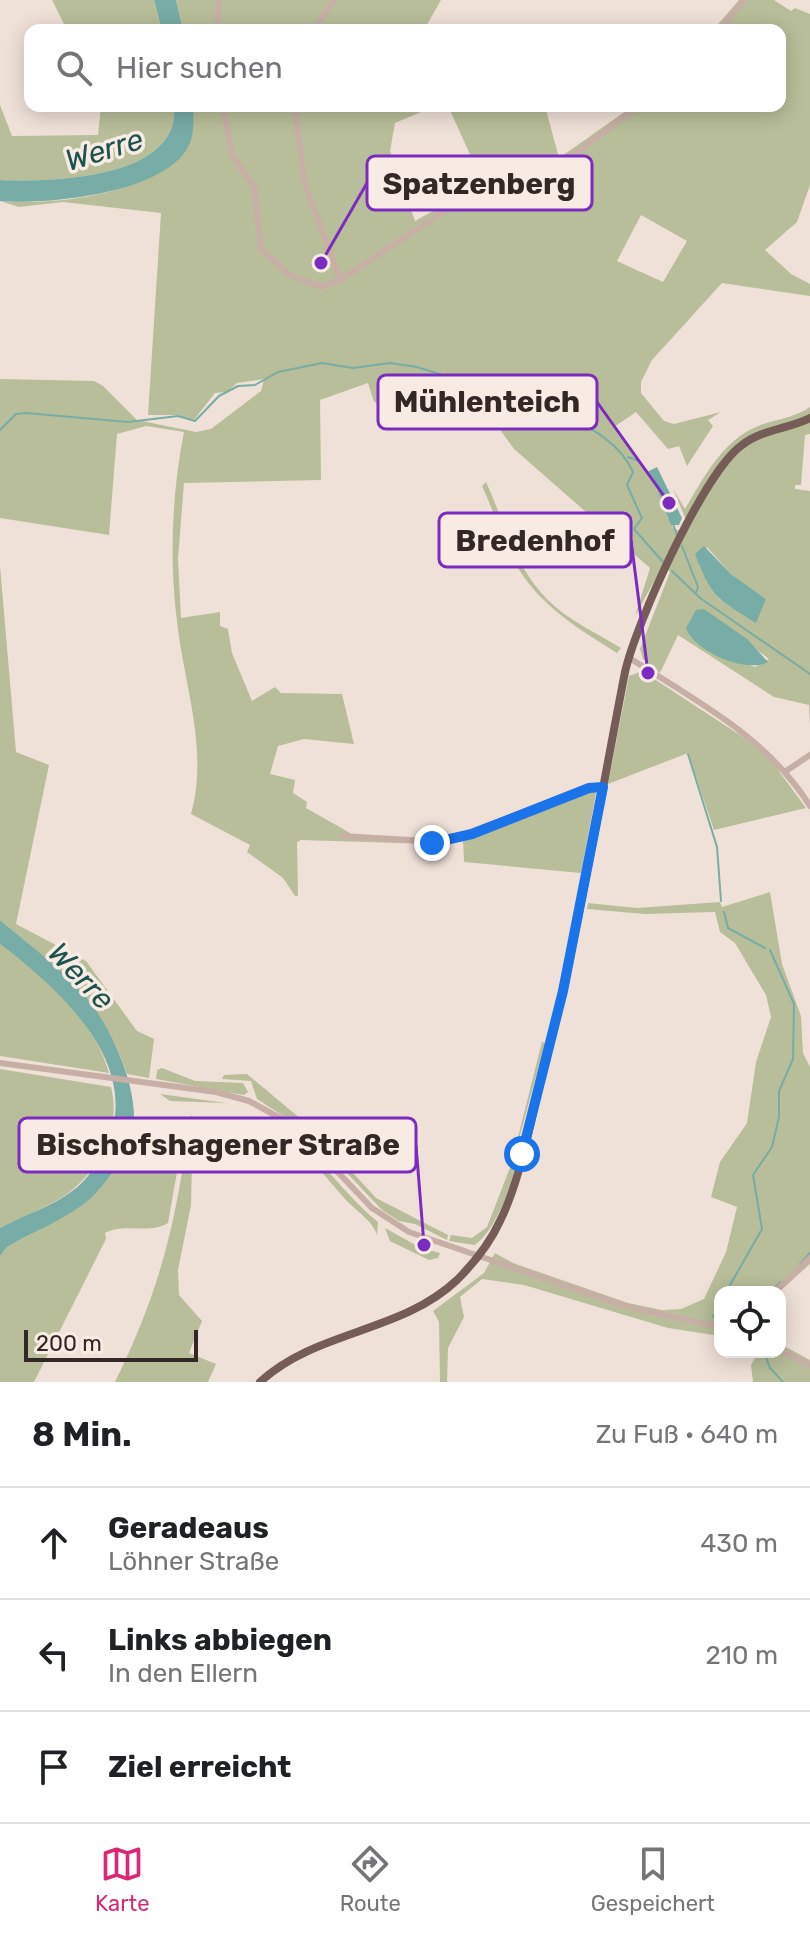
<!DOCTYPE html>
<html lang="de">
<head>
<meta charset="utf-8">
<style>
  body { margin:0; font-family:Rubik,sans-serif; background:#f2f2f2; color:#202124 }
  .controls { position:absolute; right:24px; bottom:24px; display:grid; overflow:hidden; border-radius:16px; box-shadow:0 4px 20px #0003 }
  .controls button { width:72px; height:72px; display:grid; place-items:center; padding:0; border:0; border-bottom:2px solid #e0e0e0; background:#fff; color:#202124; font:40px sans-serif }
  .scale { position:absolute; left:24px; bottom:20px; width:174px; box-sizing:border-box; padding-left:8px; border:4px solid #332826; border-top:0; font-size:22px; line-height:28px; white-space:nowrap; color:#332826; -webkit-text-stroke:6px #f8ebe4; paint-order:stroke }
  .stop { position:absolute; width:24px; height:24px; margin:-18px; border:6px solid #1a73e8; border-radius:50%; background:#fff }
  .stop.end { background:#1a73e8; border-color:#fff; box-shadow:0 2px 8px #0008 }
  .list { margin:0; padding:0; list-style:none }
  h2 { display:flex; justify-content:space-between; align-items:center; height:104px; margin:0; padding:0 32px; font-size:34px }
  h2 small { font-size:26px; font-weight:400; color:#757577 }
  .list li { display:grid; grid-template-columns:52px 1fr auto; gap:24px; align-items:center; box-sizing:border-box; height:112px; padding:0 32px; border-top:2px solid #e0e0e0 }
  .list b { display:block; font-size:30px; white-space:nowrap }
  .list p { margin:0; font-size:26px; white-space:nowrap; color:#757577 }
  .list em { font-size:26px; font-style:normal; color:#757577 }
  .icon { flex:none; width:44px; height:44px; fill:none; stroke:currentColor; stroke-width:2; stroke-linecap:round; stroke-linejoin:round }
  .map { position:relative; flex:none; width:810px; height:1382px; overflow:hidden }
  .search { position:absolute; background:#fff; box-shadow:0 4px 20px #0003; left:24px; right:24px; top:24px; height:88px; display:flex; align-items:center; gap:20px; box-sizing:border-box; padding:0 28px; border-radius:16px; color:#757577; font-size:30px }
  .sheet { height:440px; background:#fff }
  nav { display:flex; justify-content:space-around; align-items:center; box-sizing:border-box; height:112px; border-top:2px solid #e0e0e0; background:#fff; font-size:22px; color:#757577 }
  nav a { display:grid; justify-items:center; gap:4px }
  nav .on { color:#db2777 }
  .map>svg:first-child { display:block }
  .green { fill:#b8be99; fill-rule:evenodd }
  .water { fill:#78aca6 }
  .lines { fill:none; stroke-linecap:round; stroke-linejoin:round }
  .stream { stroke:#78aca6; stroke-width:2 }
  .minor { stroke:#c7afa5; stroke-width:6 }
  .major { stroke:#755c57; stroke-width:8 }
  .route { stroke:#1a73e8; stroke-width:10 }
  .labels { text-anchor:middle; stroke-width:7; stroke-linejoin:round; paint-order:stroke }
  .water-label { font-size:30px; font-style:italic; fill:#1d534e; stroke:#f8ebe4 }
  .leader { fill:none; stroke:#7b2cbf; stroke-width:3 }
  .callout-dot { fill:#7b2cbf; stroke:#f8ebe4; stroke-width:3 }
  .callout { fill:#f8ebe4; stroke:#7b2cbf; stroke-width:3 }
  .callout-label { font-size:30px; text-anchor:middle; font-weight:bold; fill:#332826 }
</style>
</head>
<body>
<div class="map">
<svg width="810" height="1382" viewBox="0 0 810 1382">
  <rect width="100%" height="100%" fill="#f0e1d8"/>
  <path class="green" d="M52,0h102l8,30h-95z
    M176,0h265l-17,30h-241z
    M739,0h35l17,11 4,-3 15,6v171l-13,37 -32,28 26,24 19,10v12l-88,-13 -70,77 -11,22v11l23,28 10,3 47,-12 -13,8 5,6 -26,40 -8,-20 -11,3 -32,-37 -22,15 39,51 20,50 7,3 6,-11 -13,-31 12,20c19,-32 37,-68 73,-83 18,-7 36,-8 52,-19v27l-5,1 -4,50h-6v4l15,2v234l-1,-20 -35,-8 -96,-62 -18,38 -17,-14 -3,-10 30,-77 -7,-7 -28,51 15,-48 -136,-119 -23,-32 -44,-10 -9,13 -64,-18 -6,-19 -48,17 1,80 -137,3 -6,76 3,59 39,-6v14l8,3 4,24 20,48 23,-14 6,6 61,1 12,50 -50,-5 -26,7 -8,28 25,6 -2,13 14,9 -1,6 46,26 88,7 145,-53 11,5 -15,80 -117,-11 -1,-23 -34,5 -128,-4 -4,2 1,54h-3l-12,-18 -36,-26 3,-7 -59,-31c18,-64 -7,-129 -14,-193 -8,-61 -5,-129 7,-189l-38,-6 -29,8 -8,101 -109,-17v-139l94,2 9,5 34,34 59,12 15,-3 50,-38 3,-12 -27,4 -10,9 -12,1 -21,27 -16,-5h-30l13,-202 -98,-11 -44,5 -19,-6c62,5 197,-8 193,-95h242l-40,17 -5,28 25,70 68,-38 -35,-77h97l14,52 74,-52h147v-76h-67zM641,215l46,26 -24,41 -46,-21zM707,547l24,27 35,25 -11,23c-33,-20 -40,-21 -56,-57zM704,609l65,50 -14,8 -49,-18z
    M0,105l12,31 86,-1 3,-29h73c7,74 -126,76 -174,74z
    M486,482c18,39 30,86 61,117 20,21 50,34 74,49l-4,5c-48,-30 -89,-55 -112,-110 -8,-19 -14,-38 -23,-57z
    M0,566l16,186 33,13 -33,159 70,37 51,70 17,8 -5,39 -22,-4c-22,-69 -75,-109 -127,-154z
    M642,671l104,68 27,24 33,45 -92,22 -26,-77 -80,31 21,-108z
    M770,892l12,72 19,52 2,37 7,14v197l-31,28h-59v44l-52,-8 -144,-43 -42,-6 -22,18 4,20 -16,31 -1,34h-7l-1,-60 -6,-11 51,-38 11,-20 18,10 115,40 91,19 -57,-12 19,-1 23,-10 22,-47 11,-45 -26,-10 9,-35 27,-39 9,-61 15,-45 -5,-22 -31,-52 -15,-11 -5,-20 -70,2 -58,-5 1,-6 49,5 83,-6 2,5z
    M0,944c45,34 93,73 109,129l-109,-17z
    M542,1042l3,1 -29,107 -1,-1z
    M162,1068l33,13 48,2 5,9 -4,3 -88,-16 1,-9z
    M0,1069l111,18c10,39 -9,79 -40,104 -20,16 -48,24 -71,37z
    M247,1074l67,56 62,68 72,37 -1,5 -32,-16 -16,-3 -17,-11 -74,-78 -51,-33 -6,-18 -29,-2 2,-4z
    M160,1094l66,9 -56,-2z
    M190,1116h3l-2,89 -13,65 1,25 23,26 -13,32 27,11 -8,18h-93c46,-94 62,-162 75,-266z
    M265,1117c47,25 73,73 113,105l-1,13c-4,-14 -21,-24 -32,-36 -26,-30 -47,-58 -82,-78z
    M141,1128l41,16 -14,79c-19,12 -44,-1 -63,10l1,6 -72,143h-34v-126l7,-9 48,-26 55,-45 21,-40z
    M515,1155c4,19 -22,81 -41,90l-25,-4 2,-6 21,3 15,-11z
    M385,1228l36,20 19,5 -2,5 -9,2 -39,-19z
    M780,1344l30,16v22h-57l-2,-17 7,-13h22z"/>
  <path class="water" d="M154,0h22l7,30h-21z
    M174,106h19c1,12 1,26 -3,37 -21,51 -145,62 -190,58v-21c48,2 181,0 174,-74z
    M657,467l25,51 -3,7h-8l-18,-47 -6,-6z
    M704,546l27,28 35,25 -10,24c-39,-24 -45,-26 -61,-69z
    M704,609l43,30 21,23c-22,12 -74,-11 -82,-34l10,-18z
    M0,920c30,26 60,47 85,76 26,30 59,101 46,141 -7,22 -24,45 -40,61 -24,21 -57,33 -84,49l-7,9v-28c22,-13 50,-20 71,-36 17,-12 28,-30 36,-48 36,-81 -49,-156 -107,-200z"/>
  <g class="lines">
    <path class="stream" d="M0,430l16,-16 10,-1 102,9 50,-6 17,5 24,-25 19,-10 17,-1 23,-13 44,-9 31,5 37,-5 27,4 73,23c17,-7 27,-22 46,-10l3,20c33,20 78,35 94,72l-6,13 15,33 -8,11 29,33
      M628,457l11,4 8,11
      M673,524l4,11
      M682,546l16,41 -2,6
      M672,571l28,27 110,76
      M688,754l29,93 4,54
      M724,912l4,16 37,20
      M800,1264l10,-11
      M726,1292l36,-63 -9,-54 19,-28 7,-30v-26l14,-32 1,-55 -24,-54
      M770,1292l11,-10
      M713,1317l7,-13
      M764,1352l6,16 13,14"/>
    <path class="minor" d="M217,30l2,-30
      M314,30l20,-30
      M718,30l26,-30
      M223,106l9,49 22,31 7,63 29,26 31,12 19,-7 138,-91 89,-29 71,-54
      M295,106l9,75 36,99
      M628,657c68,44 138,79 182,149
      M786,771l24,-16
      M342,836l101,6 146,-54 14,-1
      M0,1063l216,29 33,9 44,24 79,83 37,24 219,75 92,20
      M775,1292l35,-34
      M780,1350l30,15"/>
    <path class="major" d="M260,1382c56,-52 141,-49 197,-102 17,-17 33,-37 43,-59 20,-41 28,-89 39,-133 36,-137 59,-277 86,-416 11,-49 79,-200 117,-227 21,-16 46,-16 68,-27"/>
  </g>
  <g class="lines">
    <path class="route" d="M432,843l40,-9 117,-46 14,-1 -40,204 -41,163"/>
  </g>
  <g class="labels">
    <g class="water-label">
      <text transform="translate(104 150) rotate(-17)" y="10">Werre</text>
      <text transform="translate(81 976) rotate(46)" y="10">Werre</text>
    </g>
  </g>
  <path class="leader" d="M321 263L367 183M669 503L597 402M648 673L631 540M424 1245L416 1145"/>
  <g class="callout-dot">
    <circle cx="321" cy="263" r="8"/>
    <circle cx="669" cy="503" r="8"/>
    <circle cx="648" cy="673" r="8"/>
    <circle cx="424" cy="1245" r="8"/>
  </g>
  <g class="callout">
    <rect x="367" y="156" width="225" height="54" rx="8"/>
    <rect x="378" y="375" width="219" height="54" rx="8"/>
    <rect x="439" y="513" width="192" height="54" rx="8"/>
    <rect x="19" y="1118" width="397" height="54" rx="8"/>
  </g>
  <g class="callout-label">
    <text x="479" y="194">Spatzenberg</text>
    <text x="487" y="412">Mühlenteich</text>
    <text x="535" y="551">Bredenhof</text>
    <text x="218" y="1155">Bischofshagener Straße</text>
  </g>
</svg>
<div class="controls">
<button><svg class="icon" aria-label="locate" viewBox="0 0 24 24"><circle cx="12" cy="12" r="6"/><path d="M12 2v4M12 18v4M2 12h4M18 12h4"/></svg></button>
</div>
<div class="scale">200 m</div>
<div class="stop" style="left:522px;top:1154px"></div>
<div class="stop end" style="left:432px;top:843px"></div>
<div class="search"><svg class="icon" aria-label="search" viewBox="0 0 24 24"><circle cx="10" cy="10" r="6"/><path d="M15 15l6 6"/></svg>Hier suchen</div>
</div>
<section class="sheet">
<h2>8 Min.<small>Zu Fuß · 640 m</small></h2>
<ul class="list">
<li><svg class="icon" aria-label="ahead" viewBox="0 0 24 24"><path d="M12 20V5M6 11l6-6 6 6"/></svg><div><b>Geradeaus</b><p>Löhner Straße</p></div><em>430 m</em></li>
<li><svg class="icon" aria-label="left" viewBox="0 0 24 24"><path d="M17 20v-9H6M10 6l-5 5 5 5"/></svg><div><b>Links abbiegen</b><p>In den Ellern</p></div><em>210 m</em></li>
<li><svg class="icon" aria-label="arrive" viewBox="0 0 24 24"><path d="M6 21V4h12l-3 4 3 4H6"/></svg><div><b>Ziel erreicht</b></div></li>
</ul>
</section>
<nav>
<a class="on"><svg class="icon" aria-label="map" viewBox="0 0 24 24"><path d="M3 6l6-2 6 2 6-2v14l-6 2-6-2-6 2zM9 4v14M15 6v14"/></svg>Karte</a>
<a><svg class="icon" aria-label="directions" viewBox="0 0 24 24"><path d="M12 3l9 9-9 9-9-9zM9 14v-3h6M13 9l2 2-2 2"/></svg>Route</a>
<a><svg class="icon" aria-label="saved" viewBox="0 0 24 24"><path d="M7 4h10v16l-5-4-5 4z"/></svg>Gespeichert</a>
</nav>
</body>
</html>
